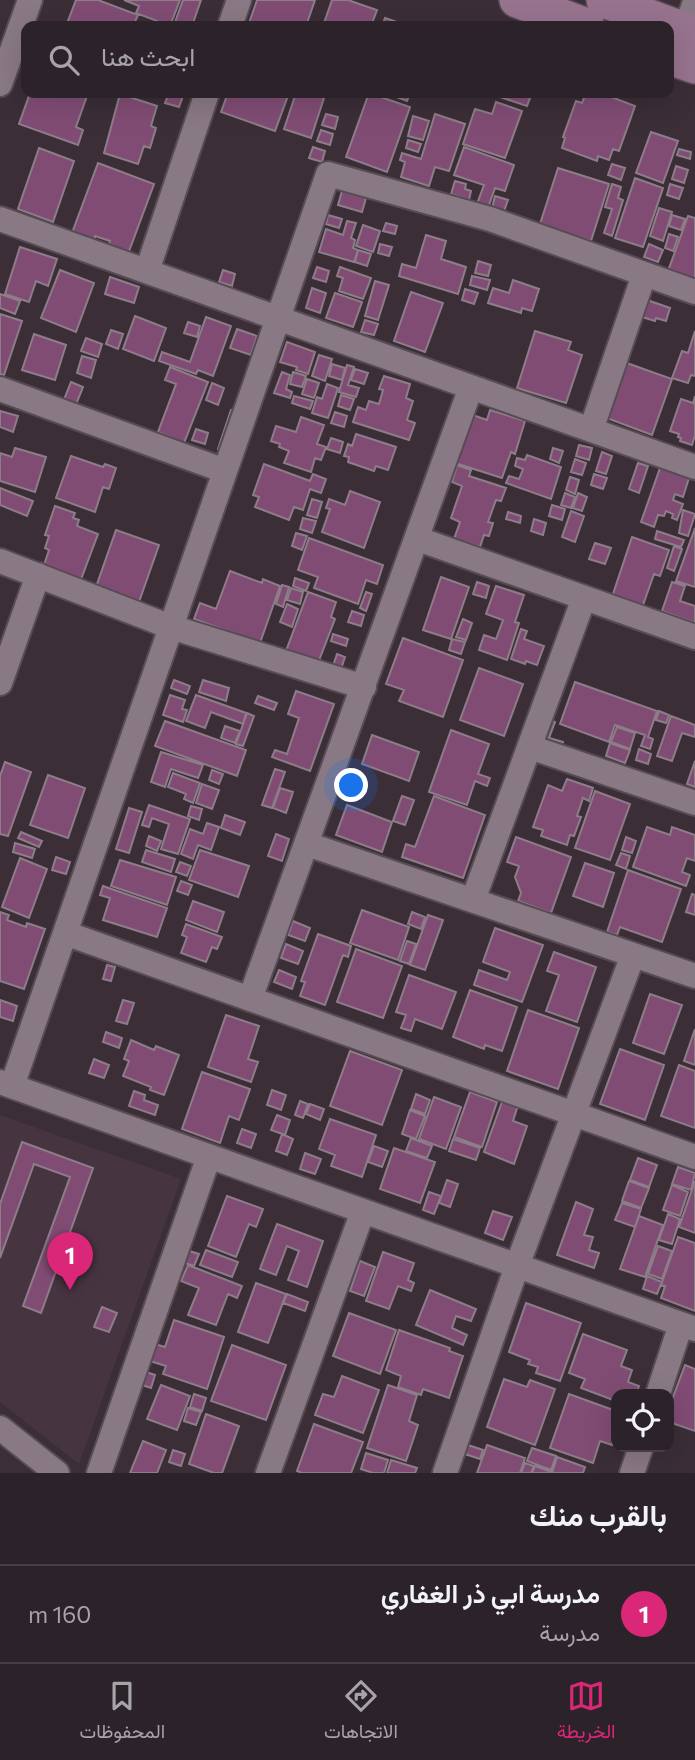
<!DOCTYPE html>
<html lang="ar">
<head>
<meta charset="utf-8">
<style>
  body { margin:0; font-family:Commissioner,Vazirmatn,sans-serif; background:#382f35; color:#f1f3f6; direction:rtl }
  .controls { position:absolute; right:21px; bottom:21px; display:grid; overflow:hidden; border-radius:14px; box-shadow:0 7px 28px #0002 }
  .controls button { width:63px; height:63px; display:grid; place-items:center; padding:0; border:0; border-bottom:2px solid #483f46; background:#2c2229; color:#f1f3f6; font:35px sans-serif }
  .you { position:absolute; left:352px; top:786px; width:24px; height:24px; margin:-18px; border:5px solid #fff; border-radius:50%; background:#1a73e8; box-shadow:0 0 0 10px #1a73e833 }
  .badge { display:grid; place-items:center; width:46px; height:46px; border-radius:50%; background:#db2777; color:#fff; font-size:23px; font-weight:700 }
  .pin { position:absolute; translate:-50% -58px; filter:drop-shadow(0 2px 4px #0008) }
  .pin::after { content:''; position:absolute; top:37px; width:24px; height:21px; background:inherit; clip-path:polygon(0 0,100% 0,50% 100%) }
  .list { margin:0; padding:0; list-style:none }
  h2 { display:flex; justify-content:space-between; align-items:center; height:91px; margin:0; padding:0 28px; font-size:30px }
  h2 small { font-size:23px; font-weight:400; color:#a6a4a8 }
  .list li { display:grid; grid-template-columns:46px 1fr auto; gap:21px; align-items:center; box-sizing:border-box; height:98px; padding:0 28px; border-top:2px solid #483f46 }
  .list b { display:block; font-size:26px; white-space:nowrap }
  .list p { margin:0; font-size:23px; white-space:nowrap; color:#a6a4a8 }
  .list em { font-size:23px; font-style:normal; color:#a6a4a8 }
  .icon { flex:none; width:38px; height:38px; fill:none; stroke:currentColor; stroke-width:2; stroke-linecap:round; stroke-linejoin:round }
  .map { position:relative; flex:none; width:695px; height:1473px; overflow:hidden; direction:ltr }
  .search { position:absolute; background:#2c2229; box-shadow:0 7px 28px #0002; left:21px; right:21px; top:21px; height:77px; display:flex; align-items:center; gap:18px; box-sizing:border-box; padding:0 24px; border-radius:14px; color:#a6a4a8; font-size:26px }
  .sheet { height:189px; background:#2c2229 }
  nav { display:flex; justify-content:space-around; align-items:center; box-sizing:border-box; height:98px; border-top:2px solid #483f46; background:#2c2229; font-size:19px; color:#a6a4a8 }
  nav a { display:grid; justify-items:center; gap:4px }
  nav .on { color:#db2777 }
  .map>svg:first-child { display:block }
  .built { fill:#473441 }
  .building { fill:#814c74; stroke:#8c7d88; stroke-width:2 }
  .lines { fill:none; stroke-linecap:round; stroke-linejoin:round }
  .minor-casing { stroke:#574b54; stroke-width:28 }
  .secondary-casing { stroke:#574b54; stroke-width:38 }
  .minor { stroke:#897984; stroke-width:24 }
  .secondary { stroke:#97738e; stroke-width:35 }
</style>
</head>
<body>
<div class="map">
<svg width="695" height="1473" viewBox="0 0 695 1473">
  <rect width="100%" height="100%" fill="#3b2e37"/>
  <path class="built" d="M0,1115l181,64 -102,285 -79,-62z"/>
  <path class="building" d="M76,0h22l40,15 -5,11h-67z
    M124,0h56l-10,26 -34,-13 3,-7z
    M183,0h18l-9,26 -18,-1z
    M257,0h58l-9,26h-58z
    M332,0h16l29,10 -6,16h-48z
    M385,18l24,8h-27z
    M30,93h58l-12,34 7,3 -5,15 -59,-21z
    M169,93h15l-5,14 -14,-4z
    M228,93h61l-14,38 -54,-19z
    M296,93h12l16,5 -13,40 -27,-9z
    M369,93l41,14 -23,65 -41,-15z
    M395,93h15l-3,8 -13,-5z
    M495,93h37l-5,13 -33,-11z
    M586,93h15l34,13 -16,45 -6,-2 -4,11 -11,-4 -1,5 -35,-13 3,-10 -2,-1 13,-36 6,2z
    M120,94l37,12 -6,20 5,2 -6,20 -6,-2 -6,18 -34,-11z
    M496,102l26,9 -17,47 -42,-14 12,-35 17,5z
    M326,114l12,3 -3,12 -13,-4z
    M435,114l30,10 -16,47 -14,-4 -6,19 -28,-9 4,-15 -5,-2 2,-7 19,6z
    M413,116l16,5 -6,19 -15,-4z
    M321,130l12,4 -3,11 -13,-4z
    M651,132l27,9 -15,42 -27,-10z
    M408,140l13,4 -3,8 -12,-4z
    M313,147l12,4 -3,11 -13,-4z
    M464,147l50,18 -9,26 -10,-3 -7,20 -11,-4 7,-19 -30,-10z
    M39,148l35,13 -21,61 -35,-13z
    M679,149l12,3 -1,7 -13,-4z
    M98,163l56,21 -26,70 -20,-7 2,-6 -15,-5 -1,5 -22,-8z
    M612,164l13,4 -4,12 -13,-5z
    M676,166l12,4 -4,13 -12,-4z
    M558,168l51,16 -18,57 -51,-17z
    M635,178l28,10 -20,59 -28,-9z
    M455,181l11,3 -1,5 6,2 -2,9 -18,-6z
    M612,184l9,3 -3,11 5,2 -11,36 -8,-3 8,-24 -7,-2z
    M670,184l13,4 -4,11 -12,-4z
    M342,191l24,7 -4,14 -24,-7z
    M495,196l13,4 -4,11 -12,-3z
    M659,208l13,4 -9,29 -13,-5z
    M328,215l14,4 -3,9 -13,-4z
    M672,215l13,4 -4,11 -12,-4z
    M688,216l7,2v63l-27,-10z
    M347,221l9,2 -5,15 4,2 -2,8 5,2 -4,12 -35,-10 7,-23 17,6z
    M386,223l11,3 -2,8 -12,-3z
    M363,225l17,6 -7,21 -17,-6z
    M669,234l9,3 -5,14 -8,-3z
    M426,235l20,6 -5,18 25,8 -8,27 -59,-18 3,-12 14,4z
    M380,244l12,3 -3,9 -11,-3z
    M649,244l14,6 -5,12 -14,-5z
    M20,247l37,12 -9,27 -12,-5 -7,21 -24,-8z
    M358,250l13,4 -4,12 -12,-4z
    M478,261l13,4 -3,11 -13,-3z
    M317,267l12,4 -3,11 -13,-4z
    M340,267l31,11 -8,21 -24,-8 4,-13 -6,-2z
    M60,270l34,13 -18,49 -35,-14z
    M223,270l12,4 -3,12 -13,-4z
    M472,276l18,4 -3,10 -17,-5z
    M110,277l29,10 -5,16 -29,-9z
    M513,280l26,9 -7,22 -10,-3 -1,5 -33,-10 5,-15 16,5z
    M375,281l14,4 -11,35 -13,-4z
    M312,288l14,5 -6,20 -14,-5z
    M465,289l13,4 -4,11 -12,-4z
    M411,292l32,11 -18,49 -31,-11z
    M335,293l27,9 -9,25 -27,-9z
    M0,294l20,7 -5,13 -15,-6z
    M647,300l23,8 -4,13 -10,-3 -1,3 -13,-4z
    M0,314l22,7 -18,54 -4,-1z
    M135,316l31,12 -12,33 -31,-12z
    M206,317l25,9 -18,50 -15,-6 -2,4 -37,-13 3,-9 28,10z
    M365,320l13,4 -4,11 -13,-3z
    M188,322l12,4 -3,11 -13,-4z
    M237,329l20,7 -6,19 -21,-7z
    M111,330l12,4 -5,15 -12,-5z
    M535,331l36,11 -3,8 14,5 -16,48 -49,-15z
    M695,331v45l-4,-1 -3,8 -16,-5 10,-27 6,2z
    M34,334l32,11 -11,35 -33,-10z
    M86,338l16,6 -4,13 -17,-6z
    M287,342l28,10 -7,22 -12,-4 1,-3 -17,-5z
    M319,355l13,4 -7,22 -13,-5z
    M82,356l14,4 -5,18 -14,-5z
    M624,362l48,17 -20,56 -48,-18z
    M332,364l13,4 -3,12 -13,-4z
    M347,365l7,2 -6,18 11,3 -3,9 -17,-5z
    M170,367l38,15 -24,61 -26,-11 18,-48 -11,-4z
    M355,369l13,4 -4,11 -13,-4z
    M282,372l8,3 -4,14 6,3 -2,6 -16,-5z
    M293,372l13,4 -4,11 -12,-3z
    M384,376l26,8 -4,14 7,3 -6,19 8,3 -6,17 -56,-18 5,-15 8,3 3,-9 10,3 4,-14 -4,-1z
    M307,379l12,4 -5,15 -12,-4z
    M71,382l12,5 -8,20 -12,-5z
    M212,383l12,5 -6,17 -12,-5z
    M327,384l11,4 -10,30 -16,-5 5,-16 5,2z
    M341,395l13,4 -4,11 -12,-4z
    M294,396l19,5 -3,8 -18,-6z
    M695,396v39l-3,10 -12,-4 1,-3 -3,-1 1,-3 -9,-3 11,-32 12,4z
    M231,410l8,4 -13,38 -8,-3z
    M490,410l35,11 -10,33 -4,-2 -9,26 -50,-16 15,-49 20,7z
    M0,411l18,5 -5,16 -13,-5z
    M335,412l12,4 -3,11 -13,-4z
    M301,417l23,8 -7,19 9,3 -5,13 -6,-2 -4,14 -27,-9 5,-12 -10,-4 1,-3 -9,-3 5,-15 20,6z
    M196,429l12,4 -3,11 -13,-4z
    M356,434l40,13 -8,23 -12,-4 -2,5 -26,-9 1,-5 -5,-1 4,-12 4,2z
    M331,438l12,4 -3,11 -13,-4z
    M579,445l13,3 -3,12 -13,-4z
    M15,448l31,9 -11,35 -35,-11v-28l12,4z
    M553,448l10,3 -4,12 -9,-4z
    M602,452l10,4 -6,18 -10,-3z
    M527,455l34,12 -10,32 -45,-16 3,-7 10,3 4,-10 -8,-3 2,-8 8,2z
    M71,456l32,11 2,-3 11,4 -7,21 -6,-2 -8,25 -39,-14z
    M575,459l11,4 -4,12 -11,-3z
    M638,463l10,3 -9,27 -10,-4z
    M264,464l46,17 3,-7 13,5 -5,14 -11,-4 -7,21 -9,-3 -5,13 -34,-13 4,-10 -6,-2z
    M457,465l14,5 -2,6 37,12 -5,13 -5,-1 -8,22 5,1 -4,13 -5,-1 -4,12 -26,-8 6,-17 -9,-4 11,-32 -10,-4z
    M660,468l29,10 -6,19 -8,-3 -2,6 10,4 -6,16 -5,-2 1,-4 -7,-3 -2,5 -6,-1 -4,12 -13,-5z
    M594,474l13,4 -4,11 -12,-4z
    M570,477l9,3 -4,14 -9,-4z
    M0,488l33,13 -6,15 -27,-11z
    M350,491l30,11 -16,46 -42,-16 8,-23 -4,-1 3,-9 16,6z
    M565,493l10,4 -4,11 -10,-3z
    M578,493l9,4 -5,14 -9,-3z
    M312,499l10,3 -5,16 -10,-3z
    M552,505l13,4 -3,11 -13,-4z
    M55,506l20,7 -2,5 6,2 -2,6 21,8 -18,48 -37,-14 6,-18 -4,-2 4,-12 -4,-1z
    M683,510l12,4 -7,22 -9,-3z
    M571,511l13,5 -9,26 -13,-5z
    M508,512l13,4 -1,7 -14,-4z
    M303,518l13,3 -4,12 -12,-4z
    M534,519l12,4 -3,12 -12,-4z
    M695,528v59l-19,-6z
    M116,530l43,15 -20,57 -43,-15z
    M657,531l27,9 -3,7 -26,-8z
    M296,533l11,3 -5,14 -10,-4z
    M632,537l37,13 -9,26 -6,-2 -12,34 -30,-11z
    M309,538l74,27 -6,19 -11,-4 -8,24 -44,-16 4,-11 -20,-7z
    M595,543l16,5 -6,16 -16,-5z
    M674,546l8,3 -8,22 -7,-3z
    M230,571l32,12 1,-4 17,7 -20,57 -66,-24 6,-16 16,6z
    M441,577l28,10 -18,52 -28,-9z
    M295,578l14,5 -3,8 -13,-5z
    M477,582l12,4 -3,12 -13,-4z
    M672,582l13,4 -5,15 15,5v17l-33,-12z
    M282,585l7,2 -6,20 -7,-3z
    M496,586l28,9 -9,27 4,1 -12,37 -28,-10 5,-15 12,4 7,-19 -17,-6z
    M291,588l12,4 -3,12 -13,-4z
    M308,592l28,10 -5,15 4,2 -17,44 -32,-12z
    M366,592l6,2 -6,17 -6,-3z
    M287,604l11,5 -6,18 -12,-5z
    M352,611l12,4 -3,11 -13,-4z
    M463,619l9,4 -6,17 -10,-3z
    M521,629l6,2 -3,8 20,7 -7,19 -11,-4 -1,3 -14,-5z
    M333,634l15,5 -2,7 -15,-5z
    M403,638l60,22 -20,57 -44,-16 5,-11 -18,-6z
    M452,639l13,3 -4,12 -12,-4z
    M337,654l8,3 -4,12 -8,-3z
    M479,668l44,16 -19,52 -44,-16z
    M174,680l16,6 -3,8 -16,-6z
    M203,680l26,8 -3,13 -27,-9z
    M575,682l82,29 -9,26 5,2 -3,10 -9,-3 4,-11 -30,-10 -6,17 -49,-18z
    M296,691l38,13 -24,67 -38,-14 3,-7 12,4 12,-36 -11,-4z
    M170,695l15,5 -3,9 5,1 -4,12 -20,-7z
    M196,695l50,18 -3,11 -32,-12 -6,16 -19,-7z
    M258,696l19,7 -3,7 -19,-7z
    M659,711l10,4 -3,8 -10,-3z
    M247,713l7,3 -11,30 -7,-2z
    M671,716l24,9v12l-13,-4 -10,28 -15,-5z
    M547,719l8,3 -6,16 14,4 -3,8 -21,-8z
    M165,721l81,29 -9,26 -82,-30z
    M225,726l15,5 -5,12 -14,-5z
    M617,727l18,6 -5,16 -19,-7z
    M451,730l38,14 -11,30 12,4 -3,8 -12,-5 -8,24 -38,-13z
    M372,735l47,17 -10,29 -47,-17z
    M610,743l20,7 -5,13 -19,-7z
    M639,749l12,5 -3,10 -12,-4z
    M161,752l42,13 -5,13 -27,-9 -6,18 -14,-5z
    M695,761v26l-8,-3z
    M5,762l26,10 -23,64 -8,-2v-58z
    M275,769l10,3 -13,36 -10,-3z
    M212,770l11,4 -4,10 -10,-4z
    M173,773l27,10 -7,20 -9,-4 2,-5 -18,-7z
    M48,775l37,13 -17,50 -38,-13z
    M567,779l26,9 -4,13 -6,-3 -6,18 4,1 -7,19 -4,-1 -3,10 -26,-9 2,-6 -10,-3 15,-42 14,6z
    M202,784l17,6 -7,19 -16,-6z
    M280,788l13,4 -7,21 -13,-5z
    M595,791l35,13 -20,56 -35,-12z
    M402,796l12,4 -9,25 -12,-4z
    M434,796l51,19 -22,63 -61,-21 4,-13 9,3z
    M149,805l41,14 -12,35 -17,-5 8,-25 -17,-6 -3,9 -7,-2z
    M347,805l45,17 -10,30 -46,-17z
    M191,806l11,3 -3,11 -11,-4z
    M129,808l13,4 -13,41 -13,-4z
    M225,815l20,7 -5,13 -19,-7z
    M207,823l12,4 -8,23 -13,-5 -5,14 -12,-5 9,-25 13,5z
    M647,827l23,8 2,-8 23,8v26l-8,-3 -5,14 8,3 -4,11 -53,-19z
    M21,832l21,9 -3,6 -21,-9z
    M276,834l13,5 -7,22 -14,-5z
    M149,836l12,5 -4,10 -11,-5z
    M516,837l55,20 -20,56 -33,-12 3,-8 -6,-16 4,-11 -12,-4z
    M626,837l10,4 -4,12 -10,-3z
    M15,843l20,6 -3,9 -19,-6z
    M146,850l29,9 -4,13 -29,-10z
    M200,850l49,16 -11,31 -49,-17z
    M621,853l9,3 -4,13 -10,-4z
    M56,857l14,5 -4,12 -14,-4z
    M20,858l27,11 -18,49 -27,-11z
    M120,860l56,17 -9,28 -56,-19z
    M180,862l11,4 -4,10 -11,-4z
    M585,863l29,10 -11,34 -30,-11z
    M628,870l53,19 -19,53 -42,-15 -3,8 -10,-3z
    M181,881l11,4 -4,10 -11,-4z
    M103,886l64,22 -10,29 -54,-17 7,-22 -10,-3z
    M692,894l3,1v20l-9,-3z
    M193,901l31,11 -7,20 -31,-12z
    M362,910l47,17 -11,33 -48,-17z
    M0,912l9,3 -2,5 19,7 1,-4 18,6 -21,60 -24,-8z
    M412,912l13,5 -4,12 -13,-5z
    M428,915l15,5 -18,50 -15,-5z
    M293,921l17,7 -5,13 -17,-6z
    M186,924l36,13 -5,12 -5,-2 -6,15 -25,-9 6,-16 -5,-2z
    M495,928l48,17 -21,57 -48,-17 5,-15 28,10 3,-8 -27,-10z
    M318,934l33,12 -3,11 -5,-2 -18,50 -25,-9 5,-14 -4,-1z
    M407,941l9,3 -7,20 -9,-3z
    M286,944l17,7 -5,13 -17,-6z
    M356,949l46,17 -19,52 -46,-16z
    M554,952l42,15 -19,55 -31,-11 13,-36 -12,-4z
    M107,965l8,2 -4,14 -8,-2z
    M279,970l17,7 -4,12 -18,-7z
    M409,975l47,17 -14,37 -27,-10 -4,12 -10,-3 5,-13 -10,-3z
    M470,990l47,17 -15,44 -17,-6 -1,4 -31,-12z
    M650,994l32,11 -18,49 -31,-11z
    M0,1000l17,6 -4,15 -13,-4z
    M123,1000l11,3 -7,21 -11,-3z
    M528,1010l51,18 -21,61 -51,-18z
    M226,1015l33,11 -11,33 10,3 -7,20 -43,-15z
    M695,1029v36l-11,-4z
    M106,1032l16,6 -3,10 -16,-6z
    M131,1040l23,10 2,-4 23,9 -15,40 -14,-5 1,-3 -28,-11 6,-15 -5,-2z
    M620,1049l44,16 -19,55 -45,-16z
    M350,1051l52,19 -20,55 -52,-19z
    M94,1059l15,6 -5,13 -15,-5z
    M679,1065l16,6v57l-34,-12z
    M202,1072l48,17 -11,31 -10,-4 -9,27 -38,-14z
    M272,1090l14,5 -5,15 -14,-5z
    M134,1091l11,4 -1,5 14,5 -3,10 -26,-9z
    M470,1092l27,10 -15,45 -28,-10z
    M416,1094l14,6 -5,14 -14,-5z
    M434,1097l27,10 -15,42 -27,-10z
    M503,1099l15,6 -5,16 14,5 -13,38 -30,-12z
    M300,1101l8,3 -5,14 -8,-3z
    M310,1104l14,5 -4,11 -14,-6z
    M410,1110l15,6 -9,23 -14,-5z
    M277,1115l13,5 -5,15 -14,-5z
    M330,1119l46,16 -14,42 -31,-11 4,-11 -16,-6z
    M242,1129l14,5 -5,14 -14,-5z
    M282,1134l11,5 -6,16 -11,-4z
    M411,1138l21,8 -5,12 -21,-7z
    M453,1139l27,9 -4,12 -27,-9z
    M22,1142l71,26 -52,145 -18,-7 47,-129 -36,-13 -34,94v-54z
    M374,1146l14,5 -6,16 -14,-5z
    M394,1148l41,14 -15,41 -40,-14z
    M305,1153l16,6 -6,15 -15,-5z
    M638,1158l19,7 -8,22 -19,-7z
    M678,1167l17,6 -4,17 -19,-6z
    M447,1180l11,4 -8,23 -11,-4z
    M629,1181l20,7 -8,20 -19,-7z
    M695,1181v52l-16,-6z
    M672,1185l16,7 -8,24 -17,-6z
    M429,1192l12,4 -7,18 -11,-4z
    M227,1196l36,13 -7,18 -7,-3 -13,33 -28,-11z
    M576,1202l17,7 -9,26 9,2 -4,13 10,3 -5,15 -37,-13z
    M622,1203l19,6 -6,18 -20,-7z
    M493,1211l19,6 -9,23 -18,-7z
    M668,1214l12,5 -8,25 -13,-4z
    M639,1216l24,9 -18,52 -25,-8z
    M277,1224l46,17 -16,46 -19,-7 11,-29 -12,-5 -11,29 -16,-6z
    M678,1237l17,6v68l-34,-13 4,-12 -4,-1z
    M658,1246l14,5 -10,28 -14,-5z
    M186,1250l13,4 -5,12 -12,-4z
    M206,1250l32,12 -6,15 -32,-12z
    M383,1252l31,11 -6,17 6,3 -3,8 -13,-5 -9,23 -23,-8z
    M360,1261l15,6 -11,29 -14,-5z
    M188,1265l54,21 -5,12 -9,-4 -12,31 -28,-10 11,-27 -18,-7z
    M647,1276l15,6 -5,12 -14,-5z
    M256,1283l30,11 -18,49 -30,-11z
    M430,1290l46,19 -5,12 -15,-5 -4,12 15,7 -4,10 -47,-20z
    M287,1294l21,8 -3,9 -22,-8z
    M526,1303l55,20 -21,58 -24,-8 2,-6 -10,-3 2,-4 -21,-8z
    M102,1307l15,6 -8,19 -15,-5z
    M349,1313l47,17 -16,44 -47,-18z
    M174,1320l50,17 -17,52 -44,-15 3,-8 -16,-5 5,-17 10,3z
    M399,1330l51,18 -1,3 14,5 -14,42 -26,-9 -2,6 -23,-8 3,-11 -15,-6z
    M583,1334l44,16 -6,16 11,4 -4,12 11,4 -3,8h-20v7l-35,-13 4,-9 -16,-6z
    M232,1345l54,20 -20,55 -55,-19z
    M685,1365l10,4v62l-26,-9v-14z
    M143,1371l12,4 -4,13 -12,-4z
    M342,1376l37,14 -16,43 -48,-18 8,-21 11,3z
    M504,1379l23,8 3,-7 25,9 -20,56 -48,-18z
    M161,1385l29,11 -13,34 -30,-11z
    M388,1385l29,10 -8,26 9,4 -12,36 -39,-13z
    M194,1394l12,4 -4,13 -12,-4z
    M569,1394l47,17v21l-4,13 -12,-4 -7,22 -43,-15z
    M188,1408l13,4 -5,13 -12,-4z
    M206,1414l33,12 -17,47h-8l-25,-9z
    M314,1424l49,18 -12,31h-49l-5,-2z
    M143,1441l23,9 -9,23h-27z
    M468,1445l15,5 -3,9 -15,-5z
    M487,1445l38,13 -5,15h-43z
    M532,1448l24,8 -5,14 -24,-9z
    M173,1450l12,4 -4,12 -12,-4z
    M366,1453l22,7 -4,13h-11l-12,-4z
    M557,1457l28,10 -2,6h-31z
    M391,1460l26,8 -2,5h-28z
    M525,1463l9,3 -3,7h-10z
    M535,1466l17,6v1h-20z"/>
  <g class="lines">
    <defs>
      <path id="minor" d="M230,26l9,-26
        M685,30l10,-28
        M0,84l30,-84
        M0,219l695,248
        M147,271l60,-178
        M0,389l225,82
        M591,430l53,-155
        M418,539l277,98
        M0,561l171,66 193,60
        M0,683l38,-108
        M530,747l165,56
        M307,844l388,132
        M473,900l111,-302
        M65,933l630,224
        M250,999l221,-612
        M0,1082l695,247
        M12,1086l316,-912 162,45 205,73
        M658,1394l23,-70
        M0,1428l57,45
        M99,1473l110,-317
        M268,1473l95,-262
        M445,1473l72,-207 116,-311
        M632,1473l9,-26"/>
      <path id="secondary" d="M517,0l70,26
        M604,0l91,34
        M669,57l26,9"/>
    </defs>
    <use href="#minor" class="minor-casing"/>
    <use href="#secondary" class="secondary-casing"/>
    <use href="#minor" class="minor"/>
    <use href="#secondary" class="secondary"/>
  </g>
</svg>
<div class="controls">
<button><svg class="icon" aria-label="locate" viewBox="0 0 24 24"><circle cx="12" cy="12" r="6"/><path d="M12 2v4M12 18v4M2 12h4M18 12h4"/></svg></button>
</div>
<div class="you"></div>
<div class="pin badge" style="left:70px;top:1290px">1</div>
<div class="search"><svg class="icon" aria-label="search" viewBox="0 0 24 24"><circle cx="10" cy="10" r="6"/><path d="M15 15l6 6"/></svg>ابحث هنا</div>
</div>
<section class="sheet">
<h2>بالقرب منك<small></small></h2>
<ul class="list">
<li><span class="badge">1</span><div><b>مدرسة ابي ذر الغفاري</b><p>مدرسة</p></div><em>160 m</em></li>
</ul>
</section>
<nav>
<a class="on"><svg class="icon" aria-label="map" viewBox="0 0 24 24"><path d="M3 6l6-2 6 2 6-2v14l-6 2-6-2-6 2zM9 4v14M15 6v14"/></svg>الخريطة</a>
<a><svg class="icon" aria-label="directions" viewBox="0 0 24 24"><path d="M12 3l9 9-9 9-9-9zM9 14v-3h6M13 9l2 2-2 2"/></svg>الاتجاهات</a>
<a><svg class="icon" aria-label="saved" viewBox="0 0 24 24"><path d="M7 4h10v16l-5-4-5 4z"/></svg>المحفوظات</a>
</nav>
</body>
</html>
